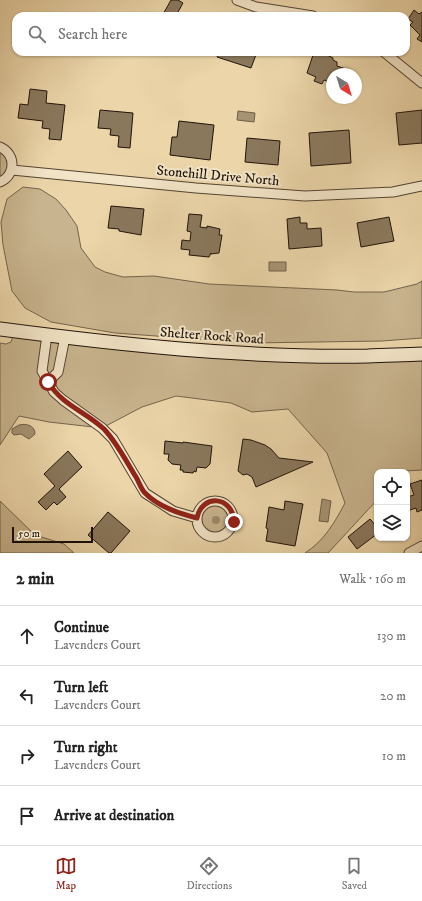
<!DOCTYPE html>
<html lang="en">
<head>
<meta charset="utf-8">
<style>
  body { margin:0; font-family:"IM FELL DW Pica",serif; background:#f6f6f6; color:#222 }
  .controls { position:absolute; right:12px; bottom:12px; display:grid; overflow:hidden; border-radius:8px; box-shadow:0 1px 3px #0004 }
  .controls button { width:36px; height:36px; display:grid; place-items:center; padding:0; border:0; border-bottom:1px solid #e0e0e0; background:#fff; color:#222; font:20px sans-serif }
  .compass { position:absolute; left:326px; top:68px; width:36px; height:36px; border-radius:50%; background:#fff; box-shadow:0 1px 3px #0004; rotate:142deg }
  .scale { position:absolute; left:12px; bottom:10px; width:81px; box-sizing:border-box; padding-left:4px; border:2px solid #20130a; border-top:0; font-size:11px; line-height:14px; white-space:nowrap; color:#20130a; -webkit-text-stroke:3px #f2e4c7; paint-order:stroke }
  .stop { position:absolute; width:12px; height:12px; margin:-9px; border:3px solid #8f2418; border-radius:50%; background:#fff }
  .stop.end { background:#8f2418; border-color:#fff; box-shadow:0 1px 4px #0008 }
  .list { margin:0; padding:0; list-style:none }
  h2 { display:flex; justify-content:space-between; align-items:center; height:52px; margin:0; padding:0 16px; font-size:17px }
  h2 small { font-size:13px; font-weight:400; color:#767676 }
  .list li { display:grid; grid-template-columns:26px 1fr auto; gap:12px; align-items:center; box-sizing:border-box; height:60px; padding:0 16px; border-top:1px solid #e0e0e0 }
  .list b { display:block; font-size:15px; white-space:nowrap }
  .list p { margin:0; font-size:13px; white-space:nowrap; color:#767676 }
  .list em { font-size:13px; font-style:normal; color:#767676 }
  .icon { flex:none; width:22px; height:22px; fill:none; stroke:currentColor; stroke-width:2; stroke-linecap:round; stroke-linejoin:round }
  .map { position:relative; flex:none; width:422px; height:553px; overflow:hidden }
  .search { position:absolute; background:#fff; box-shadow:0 1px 3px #0004; left:12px; right:12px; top:12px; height:44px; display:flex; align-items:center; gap:10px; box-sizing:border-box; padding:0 14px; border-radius:12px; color:#767676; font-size:15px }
  .sheet { height:292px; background:#fff }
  nav { display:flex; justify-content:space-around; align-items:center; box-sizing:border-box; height:56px; border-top:1px solid #e0e0e0; background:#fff; font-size:11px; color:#767676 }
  nav a { display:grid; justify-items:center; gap:2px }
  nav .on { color:#8f2418 }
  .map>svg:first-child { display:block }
  .green { fill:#c8b48e; stroke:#74644c }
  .water { fill:#a69373; stroke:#706049 }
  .building { fill:#8a785d; stroke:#20130a }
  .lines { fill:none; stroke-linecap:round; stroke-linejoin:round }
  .minor-casing { stroke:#534432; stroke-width:11 }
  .secondary-casing { stroke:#20130a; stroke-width:15 }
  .minor { stroke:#f2e4c7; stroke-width:9 }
  .secondary { stroke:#f2e4c7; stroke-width:13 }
  .tree { fill:#9c896b }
  .route { stroke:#8f2418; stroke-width:5 }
  .labels { text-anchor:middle; stroke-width:4; stroke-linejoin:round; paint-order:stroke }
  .street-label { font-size:14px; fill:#20130a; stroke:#f2e4c7 }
</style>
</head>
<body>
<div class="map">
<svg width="422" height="553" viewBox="0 0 422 553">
  <rect width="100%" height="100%" fill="#ebd5a9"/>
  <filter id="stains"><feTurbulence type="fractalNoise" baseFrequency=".005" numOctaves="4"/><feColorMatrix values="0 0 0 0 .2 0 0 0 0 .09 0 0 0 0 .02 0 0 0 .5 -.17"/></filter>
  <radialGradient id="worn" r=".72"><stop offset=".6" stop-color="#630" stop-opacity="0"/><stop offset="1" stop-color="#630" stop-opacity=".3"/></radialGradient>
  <path class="green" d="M0,147l12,17 -12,18z
    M23,187l17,2 16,10 10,11 11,16 4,22 14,19 10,5 18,5 31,-1 55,8 128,6 17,2h30l33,-8 5,-3v57l-40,3 -130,2 -137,-10 -64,-11 -26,-14 -13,-17 -9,-46 -2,-23 6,-23z
    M15,330l94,12 313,12v116l-17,1 -2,1h-26v28l-49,53h-23c19,-12 30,-31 40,-50l-18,-50 -39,-44 -36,3 -21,-9 -55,-7 -34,11 -40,21 -53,-6 -30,-6 -19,29v-102l6,1 5,-2z
    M197 519a18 18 0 1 1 36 0a18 18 0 1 1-36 0Z
    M0,501l35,34 29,9 10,9h-74z"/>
  <path class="water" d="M238,111l17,2 -1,9 -17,-2z
    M269,262h17v9h-17z
    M19,425c8,-2 16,1 16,9l-6,5 -8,-5 -7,1 -2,-2v-4z
    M322,499l9,2 -3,21 -9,-1z"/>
  <path class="building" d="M171,0h7l5,3 -5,9 7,4h-23z
    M414,10l5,4 3,-2v30l-5,-3 3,-4 -10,-10 3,-3 -5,-3z
    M219,52h38l-6,16 -34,-11z
    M314,52h14l-1,3 6,3v2l4,2v4l9,3 -1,4 3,1h-16v9l-8,-3 -2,4 -8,-3 2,-4 -9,-4z
    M30,89l17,2 -1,12 19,2 -4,35 -12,-1 1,-10 -8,-1 1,-7 -25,-3 2,-14 8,1z
    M100,110l33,3 -3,35 -12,-1 1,-11 -9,-1 1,-6 -13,-1z
    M422,110v33l-23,2 -3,-32z
    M179,121l35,4 -4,35 -40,-5 2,-18h5z
    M349,130l2,33 -40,3 -2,-33z
    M247,138l33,3 -2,24 -33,-3z
    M111,206l33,3 -3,26 -22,-4v-2l-11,-1z
    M189,214l13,1 -2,12 7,1v-2l13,3 -1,6h3l-3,18 -8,1v-1l-2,4 -20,-2 1,-5 -9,-1 1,-9 8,1 1,-9 -4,-1z
    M300,217v6h7v6l14,-1 1,18 -33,3 -2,-30z
    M389,217l5,24 -33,6 -4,-24z
    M243,439l8,1 14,5 6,4 8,9 34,4 -57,25 -4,-10 -5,-3 -4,1 -5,-4z
    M165,441l18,2v-1l29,4 -2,18 -4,4 -9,-1 -1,5 -2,-1 -1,2 -10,-1v-2h-3l1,-5 -9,-1 -4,-4 1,-6h-5z
    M68,451l14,16 -23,22 7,8 -9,8 -3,-3 -8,8 -8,-8 17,-16 -11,-12z
    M422,480v30l-5,2 -1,-4 -9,3v-14l7,-2 -4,-11z
    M285,501l18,3 -8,42 -29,-5 2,-12 -2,-1 3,-21 15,3z
    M108,512l22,19 -19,22h-2l-21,-18z
    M370,519l7,8v7l-20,15 -9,-12z"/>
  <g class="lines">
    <defs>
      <path id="minor" d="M237,0l19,7 57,9
        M384,52l38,31
        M0,147c16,7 16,28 0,35
        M12,170l184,18 109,8 88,-4 29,-6
        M47,335l-5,36 12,21 9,8 39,28 11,11 32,54 28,18 24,7
        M48,382l10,-10 7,-35
        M197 519a18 18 0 1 1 36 0a18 18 0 1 1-36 0Z
        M409,553l13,-7"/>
      <path id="secondary" d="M0,329c122,16 244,29 368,27 18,-1 36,-1 54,-2"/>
    </defs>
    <use href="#minor" class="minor-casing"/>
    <use href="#secondary" class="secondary-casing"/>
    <use href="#minor" class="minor"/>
    <use href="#secondary" class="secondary"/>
  </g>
  <circle class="tree" cx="216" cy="520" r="4"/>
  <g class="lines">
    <path class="route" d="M48,382c15,24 37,29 56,47 13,14 22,32 32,48 3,5 5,12 9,16 14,14 33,20 52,25 5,-25 36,-22 37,4"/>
  </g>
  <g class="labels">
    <g class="street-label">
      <text transform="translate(218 175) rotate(5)" y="5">Stonehill Drive North</text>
      <text transform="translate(212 335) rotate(4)" y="5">Shelter Rock Road</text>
    </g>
  </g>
  <rect width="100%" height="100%" filter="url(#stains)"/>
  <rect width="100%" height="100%" fill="url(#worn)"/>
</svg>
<div class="controls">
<button><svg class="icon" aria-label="locate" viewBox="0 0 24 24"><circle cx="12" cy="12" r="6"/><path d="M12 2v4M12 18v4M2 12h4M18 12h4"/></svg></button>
<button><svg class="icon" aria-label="layers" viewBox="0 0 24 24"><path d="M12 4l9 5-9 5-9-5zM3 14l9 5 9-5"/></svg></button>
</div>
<svg class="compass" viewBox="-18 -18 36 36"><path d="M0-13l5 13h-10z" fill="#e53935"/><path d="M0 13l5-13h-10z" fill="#767676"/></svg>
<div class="scale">50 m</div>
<div class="stop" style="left:48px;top:382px"></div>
<div class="stop end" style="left:234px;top:522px"></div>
<div class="search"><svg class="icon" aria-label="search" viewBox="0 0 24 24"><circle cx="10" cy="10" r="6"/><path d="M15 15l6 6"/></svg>Search here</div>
</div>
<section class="sheet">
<h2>2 min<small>Walk · 160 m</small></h2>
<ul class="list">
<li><svg class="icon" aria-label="ahead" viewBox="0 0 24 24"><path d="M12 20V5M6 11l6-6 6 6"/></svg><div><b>Continue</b><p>Lavenders Court</p></div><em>130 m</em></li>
<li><svg class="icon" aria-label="left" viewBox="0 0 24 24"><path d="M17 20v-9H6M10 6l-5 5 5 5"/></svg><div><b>Turn left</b><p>Lavenders Court</p></div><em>20 m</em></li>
<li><svg class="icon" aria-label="right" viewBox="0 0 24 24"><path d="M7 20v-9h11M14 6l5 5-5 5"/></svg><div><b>Turn right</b><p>Lavenders Court</p></div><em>10 m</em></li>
<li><svg class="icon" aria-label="arrive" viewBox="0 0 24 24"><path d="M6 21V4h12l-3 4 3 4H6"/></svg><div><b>Arrive at destination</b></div></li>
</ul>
</section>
<nav>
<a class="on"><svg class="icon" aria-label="map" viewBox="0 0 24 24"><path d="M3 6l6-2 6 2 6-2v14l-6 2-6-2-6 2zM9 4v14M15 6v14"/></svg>Map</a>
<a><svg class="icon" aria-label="directions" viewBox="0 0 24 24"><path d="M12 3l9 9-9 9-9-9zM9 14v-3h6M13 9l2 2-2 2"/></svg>Directions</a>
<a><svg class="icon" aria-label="saved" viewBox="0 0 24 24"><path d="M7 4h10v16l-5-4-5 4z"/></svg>Saved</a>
</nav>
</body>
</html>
